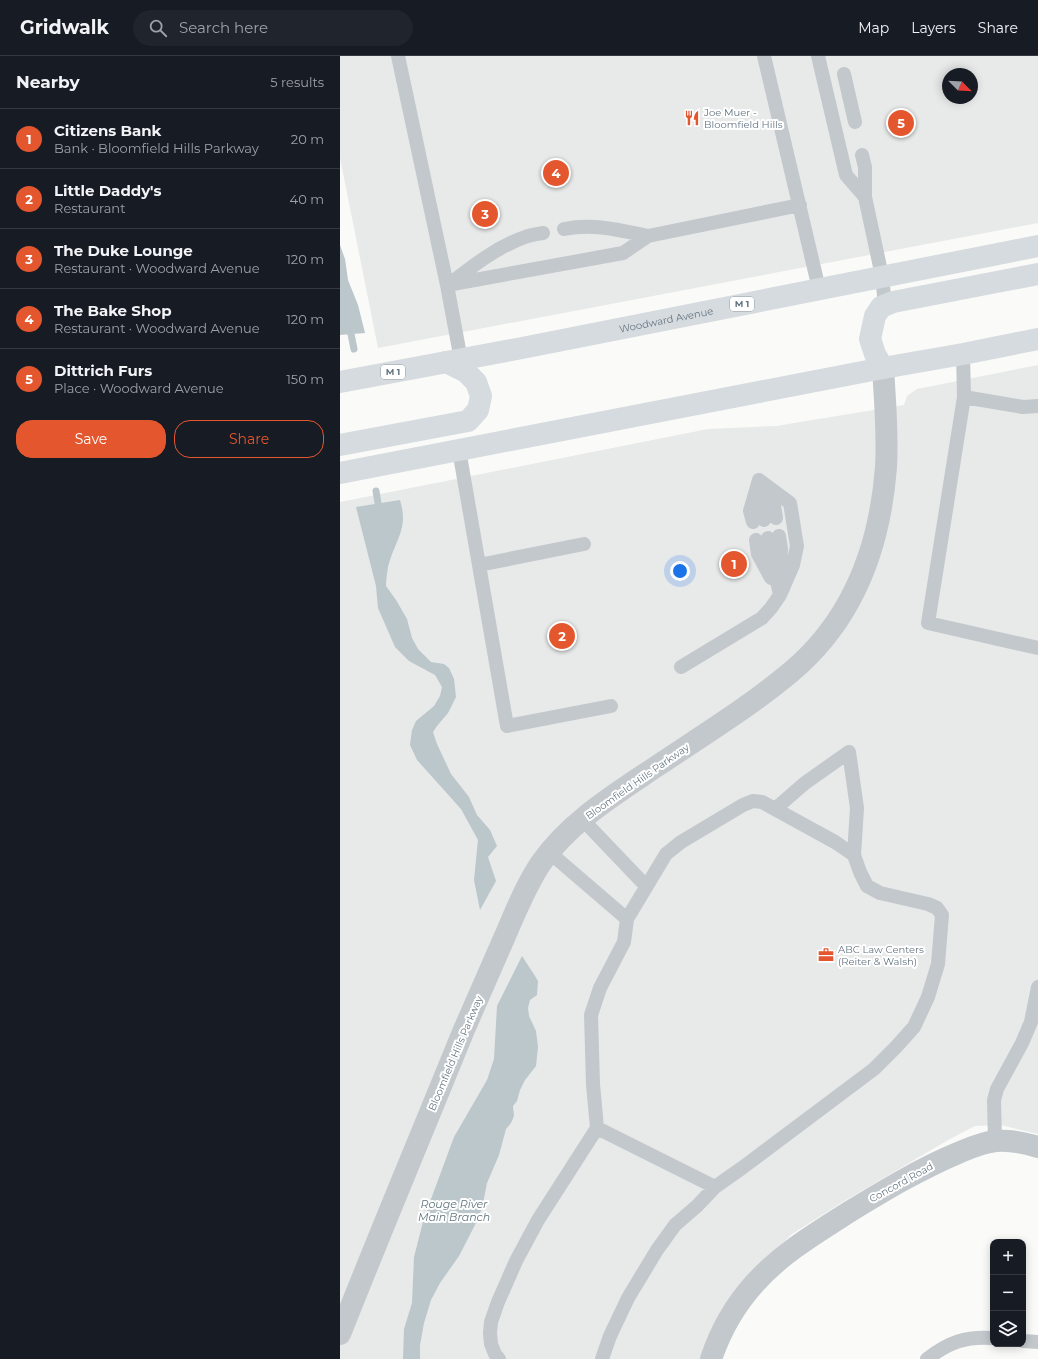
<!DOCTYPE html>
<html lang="en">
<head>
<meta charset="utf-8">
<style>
  body { margin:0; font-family:Montserrat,sans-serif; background:#20242c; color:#f1f3f6 }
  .controls { position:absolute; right:12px; bottom:12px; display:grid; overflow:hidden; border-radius:8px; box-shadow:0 2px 10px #0003 }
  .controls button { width:36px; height:36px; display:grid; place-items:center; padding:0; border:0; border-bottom:1px solid #363941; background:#171b24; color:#f1f3f6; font:20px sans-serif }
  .compass { position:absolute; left:602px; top:12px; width:36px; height:36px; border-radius:50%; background:#171b24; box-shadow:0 2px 10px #0003; rotate:114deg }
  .you { position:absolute; left:340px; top:515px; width:14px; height:14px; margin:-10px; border:3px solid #fff; border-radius:50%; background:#1a73e8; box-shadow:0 0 0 6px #1a73e833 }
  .badge { display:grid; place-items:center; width:26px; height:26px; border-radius:50%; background:#e4572e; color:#fff; font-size:13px; font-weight:700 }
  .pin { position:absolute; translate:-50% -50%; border:2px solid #fff; box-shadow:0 1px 4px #0006 }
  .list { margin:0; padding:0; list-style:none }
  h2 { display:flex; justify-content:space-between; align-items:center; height:52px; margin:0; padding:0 16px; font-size:17px }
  h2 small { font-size:13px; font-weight:400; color:#9ea1a6 }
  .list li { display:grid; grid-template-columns:26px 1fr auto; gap:12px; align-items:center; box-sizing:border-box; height:60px; padding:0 16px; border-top:1px solid #363941 }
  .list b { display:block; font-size:15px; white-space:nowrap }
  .list p { margin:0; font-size:13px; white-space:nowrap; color:#9ea1a6 }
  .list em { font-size:13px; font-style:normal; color:#9ea1a6 }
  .actions { display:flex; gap:8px; padding:12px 16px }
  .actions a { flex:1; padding:9px 0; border:1px solid #e4572e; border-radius:16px; text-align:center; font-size:14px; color:#e4572e }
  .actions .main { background:#e4572e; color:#fff }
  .icon { flex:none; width:22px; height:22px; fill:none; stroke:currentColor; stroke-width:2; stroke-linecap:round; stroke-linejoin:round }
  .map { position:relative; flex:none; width:698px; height:1303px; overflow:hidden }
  header { display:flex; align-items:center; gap:24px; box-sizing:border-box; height:56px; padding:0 20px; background:#171b24; border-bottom:1px solid #363941 }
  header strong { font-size:19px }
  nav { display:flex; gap:22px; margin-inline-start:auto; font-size:14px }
  .search { width:280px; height:36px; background:#20242c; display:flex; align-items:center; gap:10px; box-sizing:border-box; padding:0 14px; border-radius:22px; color:#9ea1a6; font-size:15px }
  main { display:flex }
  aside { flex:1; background:#171b24 }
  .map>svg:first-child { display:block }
  .built { fill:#e8e9e9; fill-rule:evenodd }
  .water { fill:#bbc7cb }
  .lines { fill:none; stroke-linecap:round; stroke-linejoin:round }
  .stream { stroke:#bbc7cb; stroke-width:7 }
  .service { stroke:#c3c8cc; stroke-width:14 }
  .minor { stroke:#c3c8cc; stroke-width:22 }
  .primary { stroke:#d6dbdf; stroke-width:22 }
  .labels { text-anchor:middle; stroke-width:4; stroke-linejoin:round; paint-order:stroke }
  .shield { fill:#fff; stroke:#939fa8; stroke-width:1 }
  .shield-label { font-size:9px; font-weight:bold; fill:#657683 }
  .poi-label { font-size:10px; fill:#657683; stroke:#fff; text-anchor:start }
  .street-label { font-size:10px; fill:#657683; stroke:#fff }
  .water-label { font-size:11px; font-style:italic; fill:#60757c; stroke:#fff }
</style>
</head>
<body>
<header>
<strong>Gridwalk</strong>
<div class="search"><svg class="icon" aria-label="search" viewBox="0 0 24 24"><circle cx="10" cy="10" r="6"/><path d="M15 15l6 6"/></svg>Search here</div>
<nav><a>Map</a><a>Layers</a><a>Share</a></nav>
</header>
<main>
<aside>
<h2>Nearby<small>5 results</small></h2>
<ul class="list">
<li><span class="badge">1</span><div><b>Citizens Bank</b><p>Bank · Bloomfield Hills Parkway</p></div><em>20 m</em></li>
<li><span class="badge">2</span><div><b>Little Daddy's</b><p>Restaurant</p></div><em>40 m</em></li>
<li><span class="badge">3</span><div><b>The Duke Lounge</b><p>Restaurant · Woodward Avenue</p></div><em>120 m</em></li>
<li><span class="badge">4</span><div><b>The Bake Shop</b><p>Restaurant · Woodward Avenue</p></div><em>120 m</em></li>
<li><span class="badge">5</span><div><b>Dittrich Furs</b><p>Place · Woodward Avenue</p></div><em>150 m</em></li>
</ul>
<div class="actions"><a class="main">Save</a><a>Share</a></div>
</aside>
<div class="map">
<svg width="698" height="1303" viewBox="0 0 698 1303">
  <rect width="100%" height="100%" fill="#fafaf8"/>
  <path class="built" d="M0,0h698v167l-660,125 -38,-190zM608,18h24v24h-24z
    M698,309v769l-37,-9 -26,1 -25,13 -109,64 -49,31 -42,42 -46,83h-364v-857l368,-73 68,-3 128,-21 3,-9 10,-7z"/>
  <path class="water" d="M0,189l5,14 3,21 10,25 7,28 -25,2z
    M60,444c9,29 -5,40 -12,67 -1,6 -2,13 -2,19l10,14 11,19 5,19 6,11 13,13 13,2 5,4 5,11 2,18 -8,16 -11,13 -4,6 4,12 14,30 18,23 8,18 13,15 7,16 -9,11 8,24 -16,29 -6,-30 4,-40 -17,-31 -44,-49 -7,-15 2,-15 4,-9 18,-15 6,-10 2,-9 -7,-12 -26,-14 -14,-14 -17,-39 -2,-22 -20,-79z
    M182,900l13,20 3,5 -1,14 -7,5 -2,8 1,8 7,15 2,16 -2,19 -11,14 -5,10 -3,11 -4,5 1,10 -3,7 -5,6 -7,26 -12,28 -5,25 -5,13 -18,35 -19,27 -9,17 -7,23 -4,22v14h-17l1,-30 8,-26 2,-46 10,-39 30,-81 33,-57 7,-21 3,-53z"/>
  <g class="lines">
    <path class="stream" d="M11,278l3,15
      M36,435l2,12"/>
    <path class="service" d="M58,0l49,229 14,75
      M424,0l55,233
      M478,0l28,119 19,22 17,79 3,29
      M504,18l11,48
      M522,99l3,12v30
      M224,173c30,-6 55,1 84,7
      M111,227c23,-18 46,-36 74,-46 5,-2 12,-3 18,-4
      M107,229l176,-32 25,-17 152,-31
      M623,298l1,43 -36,226 110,25
      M624,341l59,10 15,-1
      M119,394l48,276 104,-20
      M419,424l31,23 7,43 -4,19 -13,30
      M422,430l12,20 2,12
      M420,431l4,33
      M413,466l-3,-11 9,-31
      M439,480l2,13 -1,25
      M416,484l2,14 13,24
      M139,509l105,-21
      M341,611l81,-49 9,-10 9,-13 -12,-57
      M435,753l30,-26 44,-31 8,56 -3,47
      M242,763l64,67
      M209,796l78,67
      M257,1072l118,59
      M655,1085l-1,-41 3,-11 25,-46 9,-21 7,-35
      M683,1285l15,1
      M159,1303l-4,-5 -4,-10 -1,-11 1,-11 7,-20 18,-41 22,-41 59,-92 -4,-44 -2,-69 9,-27 24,-46 3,-23 39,-65 15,-12 62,-37 10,-4 9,1 73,40 19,13 6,17 7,14 13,7 48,11 9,4 5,7 -4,49 -10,33 -14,30 -18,20 -22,22 -132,99 -27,19 -18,19 -22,19 -18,25 -29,48 -18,38 -8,23
      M587,1303c22,-17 39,-23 66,-21"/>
    <path class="minor" d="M0,1278c40,-101 82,-201 123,-302 14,-32 28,-64 42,-96 11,-25 21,-51 36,-73 28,-41 76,-70 116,-97 45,-30 92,-59 134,-94 62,-52 89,-125 95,-205 2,-33 -1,-66 -3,-99
      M371,1303c9,-27 25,-55 44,-76 26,-29 61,-50 94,-71 36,-22 71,-43 109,-59 12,-5 25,-11 38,-12 13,-1 29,2 42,6"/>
    <g class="primary">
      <path d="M543,312l-8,-14 -5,-15 2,-9 3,-14 6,-9 12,-5 145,-28"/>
      <path id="s1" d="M0,326l177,-33 521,-103"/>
      <path d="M0,389l128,-24 10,-11 3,-14 -5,-14 -10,-10 -20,-10"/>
      <path d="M0,417l543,-105 80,-14 75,-15"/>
    </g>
  </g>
  <defs>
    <symbol id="restaurant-bare" viewBox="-9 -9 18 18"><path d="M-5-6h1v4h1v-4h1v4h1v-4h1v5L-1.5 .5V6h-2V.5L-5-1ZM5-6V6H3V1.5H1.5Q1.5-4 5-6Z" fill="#e4572e" stroke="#fff" stroke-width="2.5" paint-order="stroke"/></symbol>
    <symbol id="office-bare" viewBox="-9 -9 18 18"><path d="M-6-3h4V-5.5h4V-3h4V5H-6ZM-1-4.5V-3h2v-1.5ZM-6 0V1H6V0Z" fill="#e4572e" stroke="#fff" stroke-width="2.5" paint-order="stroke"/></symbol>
  </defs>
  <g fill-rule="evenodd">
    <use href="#restaurant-bare" x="341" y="51" width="22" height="22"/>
    <use href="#office-bare" x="475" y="888" width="22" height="22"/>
  </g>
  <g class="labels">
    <g class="shield">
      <rect x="390" y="241" width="24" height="14" rx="3"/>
      <rect x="41" y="309" width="24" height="14" rx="3"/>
    </g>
    <g class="shield-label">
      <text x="402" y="251">M 1</text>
      <text x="53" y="319">M 1</text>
    </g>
    <g class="poi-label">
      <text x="364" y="60">Joe Muer -<tspan x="364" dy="12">Bloomfield Hills</tspan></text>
      <text x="498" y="897">ABC Law Centers<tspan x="498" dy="12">(Reiter &amp; Walsh)</tspan></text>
    </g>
    <g class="street-label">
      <text dy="4" stroke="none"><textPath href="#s1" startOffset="332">Woodward Avenue</textPath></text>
      <text transform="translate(297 725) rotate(-35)" y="4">Bloomfield Hills Parkway</text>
      <text transform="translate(115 997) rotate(-67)" y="4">Bloomfield Hills Parkway</text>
      <text transform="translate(561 1126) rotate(-29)" y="4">Concord Road</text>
    </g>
    <g class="water-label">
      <text x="114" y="1152">Rouge River<tspan x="114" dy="13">Main Branch</tspan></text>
    </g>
  </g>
</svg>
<div class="controls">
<button>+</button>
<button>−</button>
<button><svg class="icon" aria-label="layers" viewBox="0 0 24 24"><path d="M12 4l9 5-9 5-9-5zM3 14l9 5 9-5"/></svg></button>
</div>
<svg class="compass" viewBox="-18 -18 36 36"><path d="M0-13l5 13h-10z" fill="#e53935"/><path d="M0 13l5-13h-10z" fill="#9ea1a6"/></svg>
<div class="you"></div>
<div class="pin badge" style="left:394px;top:508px">1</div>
<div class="pin badge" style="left:222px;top:580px">2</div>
<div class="pin badge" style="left:145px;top:158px">3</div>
<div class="pin badge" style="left:216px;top:117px">4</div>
<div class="pin badge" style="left:561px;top:67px">5</div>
</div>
</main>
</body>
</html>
